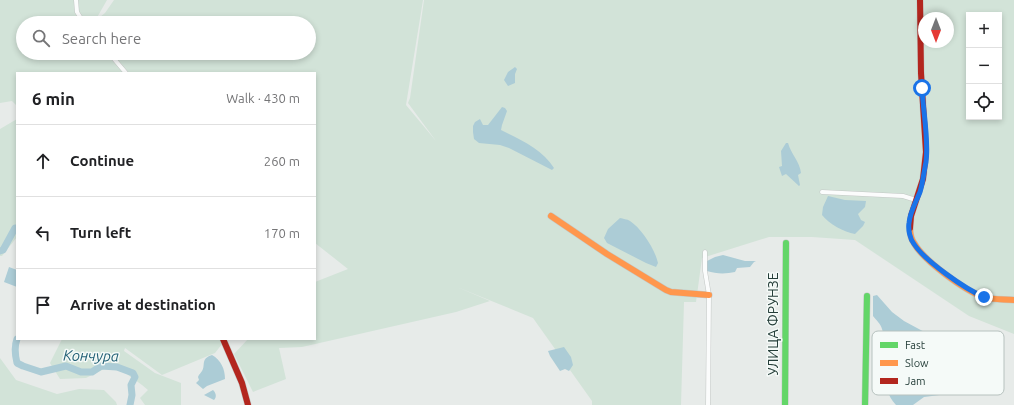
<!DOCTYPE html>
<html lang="en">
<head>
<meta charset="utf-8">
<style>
  body { margin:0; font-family:Ubuntu,sans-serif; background:#f6f6f6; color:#202124 }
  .controls { position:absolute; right:12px; top:12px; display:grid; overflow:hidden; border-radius:0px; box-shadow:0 2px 6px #0003 }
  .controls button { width:36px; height:36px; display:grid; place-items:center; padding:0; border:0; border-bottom:1px solid #e0e0e0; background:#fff; color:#202124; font:20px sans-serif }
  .compass { position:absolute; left:918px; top:12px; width:36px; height:36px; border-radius:50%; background:#fff; box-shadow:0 2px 6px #0003; rotate:180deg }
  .stop { position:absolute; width:12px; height:12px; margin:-9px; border:3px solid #1a73e8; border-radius:50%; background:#fff }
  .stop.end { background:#1a73e8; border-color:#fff; box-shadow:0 1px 4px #0008 }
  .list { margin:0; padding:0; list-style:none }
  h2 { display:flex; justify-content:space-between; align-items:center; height:52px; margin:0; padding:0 16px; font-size:17px }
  h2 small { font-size:13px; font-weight:400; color:#757577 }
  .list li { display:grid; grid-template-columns:26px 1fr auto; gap:12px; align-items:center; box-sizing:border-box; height:72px; padding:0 16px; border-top:1px solid #e0e0e0 }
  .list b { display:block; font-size:15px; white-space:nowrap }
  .list em { font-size:13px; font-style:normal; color:#757577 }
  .icon { flex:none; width:22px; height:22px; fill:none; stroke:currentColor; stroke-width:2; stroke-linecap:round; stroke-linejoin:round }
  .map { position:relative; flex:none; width:1014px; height:405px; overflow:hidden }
  .search { position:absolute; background:#fff; box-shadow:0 2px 6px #0003; left:16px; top:16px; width:300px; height:44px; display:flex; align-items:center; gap:10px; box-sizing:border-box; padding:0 14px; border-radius:22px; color:#757577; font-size:15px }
  .panel { position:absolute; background:#fff; box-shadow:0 2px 6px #0003; left:16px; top:72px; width:300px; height:268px; border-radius:0px }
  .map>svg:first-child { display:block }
  .green { fill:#d2e3d8; fill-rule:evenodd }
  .water { fill:#acccd6 }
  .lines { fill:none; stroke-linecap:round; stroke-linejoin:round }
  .river { stroke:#acccd6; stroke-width:7 }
  .street-casing { stroke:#c4c8c6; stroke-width:5 }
  .fast-casing { stroke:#c3c9c7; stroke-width:7 }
  .slow-casing { stroke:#c3c9c7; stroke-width:7 }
  .jam-casing { stroke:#c3c9c7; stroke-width:7 }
  .street { stroke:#fbfcfc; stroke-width:4 }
  .fast { stroke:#63d668; stroke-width:6 }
  .slow { stroke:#ff974d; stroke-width:6 }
  .jam { stroke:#b3261e; stroke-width:6 }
  .route { stroke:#1a73e8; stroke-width:5 }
  .labels { text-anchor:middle; stroke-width:3; stroke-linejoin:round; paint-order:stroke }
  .street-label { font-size:14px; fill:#253e39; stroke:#f5faf8 }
  .water-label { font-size:15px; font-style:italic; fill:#236176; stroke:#f5faf8 }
  .key { fill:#f5faf8; stroke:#b7c2bf; stroke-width:1 }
  .key-label { font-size:11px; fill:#253e39 }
</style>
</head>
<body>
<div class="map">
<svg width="1014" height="405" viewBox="0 0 1014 405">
  <rect width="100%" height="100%" fill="#e7ebe9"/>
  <path class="green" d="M0,0h107l-12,21 10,-8 9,-13h309l-17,105 30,36 -28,-38 2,-5 14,-98h590v334l-45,-18 -114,-76 -43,-3h-43l-67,21 -6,44h-12l-3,103h-89v-4l-59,-83 -76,-31 33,14 -34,11 -154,35 -23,1 7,31 -33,13 -19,-38 14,-15h67v-57l33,-13 -33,-26v-170h-298v33l-5,-5 -12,2zM969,15h30v102h-30zM924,18h24v24h-24zM23,23h286v30h-286z
    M17,119v118l-15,19h-2v-127z
    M62,339h164l-11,14 -53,22 -37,-27 -1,3 31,22 26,10v22h-36l-5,-7 8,-8 -6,-5 -18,-13 -18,-4 -20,10 -26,1 -10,-16z
    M0,358l16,22 41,14 22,-5 25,1 12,12 1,3h-117z"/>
  <path class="water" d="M515,67l2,2 -2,5v9l-7,3 -4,-6 4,-8z
    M502,107l3,1 2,3 -5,14 -1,5c20,10 41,19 53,38l-2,2 -43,-22 -9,-3 -21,-2 -5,-4 -1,-7v-6l2,-4 5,-3 3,6h5z
    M786,143h2c3,11 12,19 13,30l-3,2 2,10 -1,1 -13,-12 -4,2 -3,-9 3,-1 -1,-15z
    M828,196l17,4 21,1 -1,6 -7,7 3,6 4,2 -2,4 -8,8c-11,-2 -26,-10 -33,-19l1,-8z
    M620,218c3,1 7,1 10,3 11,7 25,28 28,42l-2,4 -10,-4 -39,-20 -3,-5 4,-9z
    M723,255l22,6h11l-2,1 -4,5 -13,1 -2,4c-9,2 -19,2 -28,-1v-10l8,-4z
    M9,267l8,3v17l-13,-5z
    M877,295l15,17 12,9 89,48 4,10 -10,10 -63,8 -11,8h-17c-20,-21 -4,-51 -14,-76 -1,-5 -6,-9 -9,-13v-20z
    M564,347l7,10 2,8 -4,6 -4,-2 -5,2 -10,-15 -2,-5z
    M212,355c9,5 13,14 13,24l-18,7 -4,3 -7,-6 3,-3 -1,-3c1,-3 3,-4 4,-6 4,-6 -2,-12 10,-16z
    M213,390c3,3 4,7 1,10l-10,-5z"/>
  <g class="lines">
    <path class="river" d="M0,251l3,-1 12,-22h2
      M17,339c-3,8 -2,16 0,24l6,3 18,6 25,-6 15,6h11l9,-6 16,1 16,6 2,4 -4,8 1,10 -2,10"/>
    <defs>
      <path id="street" d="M76,0l1,12 7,11
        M109,53l17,20
        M822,192l81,4 13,4
        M705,252v19l4,24 -1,110"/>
      <path id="fast" d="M785,405l1,-162
        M865,405l2,-109"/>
      <path id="slow" d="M551,216l56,38 59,36 5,2 38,3
        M910,228c0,6 1,11 4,15 9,17 51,48 70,54 9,3 20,2 30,3"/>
      <path id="jam" d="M910,228l1,-12 12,-37 3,-27 -5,-79 -1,-73
        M223,339l19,44 6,22"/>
    </defs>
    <use href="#street" class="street-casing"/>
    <use href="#fast" class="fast-casing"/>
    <use href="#slow" class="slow-casing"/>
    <use href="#jam" class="jam-casing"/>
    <use href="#street" class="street"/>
    <use href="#fast" class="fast"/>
    <use href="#slow" class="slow"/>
    <use href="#jam" class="jam"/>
  </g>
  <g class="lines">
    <path class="route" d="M922,88c1,24 7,51 4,74 -2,9 -3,20 -6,30 -4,10 -10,20 -11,31 -1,7 1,16 5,21 11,17 51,45 70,53"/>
  </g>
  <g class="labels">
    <g class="street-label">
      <text transform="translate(773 324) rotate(-90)" y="5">УЛИЦА ФРУНЗЕ</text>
    </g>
    <g class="water-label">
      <text transform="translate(91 356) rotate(1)" y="5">Кончура</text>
    </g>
  </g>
  <rect x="872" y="331" width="132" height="64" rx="6" class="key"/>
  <rect x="880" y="342" width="18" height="6" fill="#63d668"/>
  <rect x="880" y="360" width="18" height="6" fill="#ff974d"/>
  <rect x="880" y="378" width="18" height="6" fill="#b3261e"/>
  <g class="key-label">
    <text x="905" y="349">Fast</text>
    <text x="905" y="367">Slow</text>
    <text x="905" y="385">Jam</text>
  </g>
</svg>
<div class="controls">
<button>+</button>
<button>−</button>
<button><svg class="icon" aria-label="locate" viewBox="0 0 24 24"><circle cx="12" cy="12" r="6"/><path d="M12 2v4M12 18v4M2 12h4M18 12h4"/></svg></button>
</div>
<svg class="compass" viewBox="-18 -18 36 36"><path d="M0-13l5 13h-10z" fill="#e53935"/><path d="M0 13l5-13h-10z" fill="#757577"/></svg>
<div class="stop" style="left:922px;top:88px"></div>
<div class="stop end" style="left:984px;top:297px"></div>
<div class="search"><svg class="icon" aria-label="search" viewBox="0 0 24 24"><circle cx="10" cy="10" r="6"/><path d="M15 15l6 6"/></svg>Search here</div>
<section class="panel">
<h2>6 min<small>Walk · 430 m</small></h2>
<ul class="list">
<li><svg class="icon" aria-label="ahead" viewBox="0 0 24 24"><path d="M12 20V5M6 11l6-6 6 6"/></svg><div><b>Continue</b></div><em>260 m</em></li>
<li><svg class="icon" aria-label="left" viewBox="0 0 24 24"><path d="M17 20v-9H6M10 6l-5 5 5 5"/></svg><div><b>Turn left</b></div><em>170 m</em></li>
<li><svg class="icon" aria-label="arrive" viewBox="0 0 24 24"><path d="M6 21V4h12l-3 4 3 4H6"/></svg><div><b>Arrive at destination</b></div></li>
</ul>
</section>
</div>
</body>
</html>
